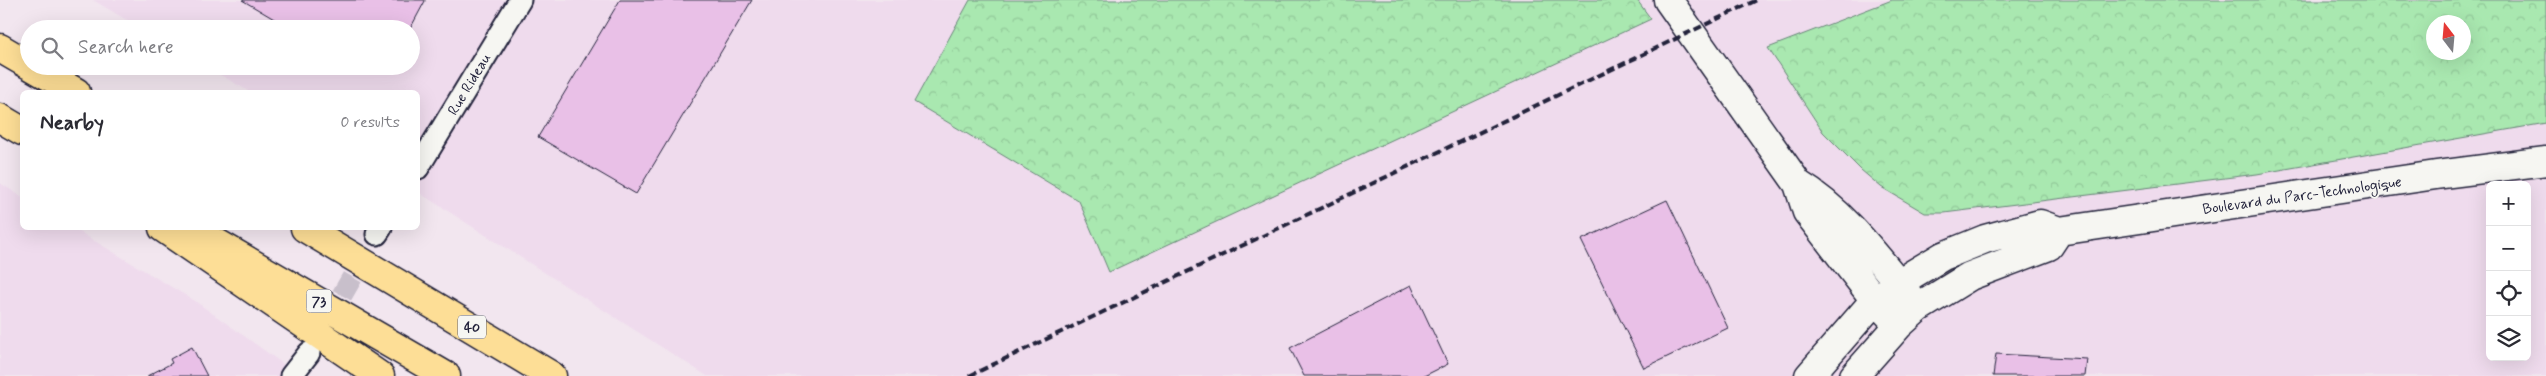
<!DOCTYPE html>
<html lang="en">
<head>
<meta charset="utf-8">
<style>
  body { margin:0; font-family:Mynerve,sans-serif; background:#f7f7f7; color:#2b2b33 }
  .controls { position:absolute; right:15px; bottom:15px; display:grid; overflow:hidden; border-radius:8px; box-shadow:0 5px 20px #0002 }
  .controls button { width:45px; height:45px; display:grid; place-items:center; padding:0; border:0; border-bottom:1px solid #e1e1e2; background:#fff; color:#2b2b33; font:25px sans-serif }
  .compass { position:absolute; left:2426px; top:15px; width:45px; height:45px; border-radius:50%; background:#fff; box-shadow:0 5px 20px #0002; rotate:344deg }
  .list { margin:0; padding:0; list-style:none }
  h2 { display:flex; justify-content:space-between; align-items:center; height:65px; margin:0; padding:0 20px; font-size:21px }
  h2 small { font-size:16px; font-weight:400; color:#7c7c81 }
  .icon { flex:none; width:28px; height:28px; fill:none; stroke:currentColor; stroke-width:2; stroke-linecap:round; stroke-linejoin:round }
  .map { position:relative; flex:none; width:2546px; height:376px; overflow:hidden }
  .search { position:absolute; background:#fff; box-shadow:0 5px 20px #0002; left:20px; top:20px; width:400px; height:55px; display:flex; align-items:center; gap:12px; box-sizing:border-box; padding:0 18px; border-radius:28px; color:#7c7c81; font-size:19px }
  .panel { position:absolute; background:#fff; box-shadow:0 5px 20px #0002; left:20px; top:90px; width:400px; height:140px; border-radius:8px }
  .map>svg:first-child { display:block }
  .built { fill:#efdbed; fill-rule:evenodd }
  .forest { fill:url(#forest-crowns); stroke:#668576; fill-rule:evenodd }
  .building { fill:#e9c0e7; stroke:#22223b }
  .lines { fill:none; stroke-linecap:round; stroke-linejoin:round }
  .street-tunnel { stroke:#c8bfcb; stroke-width:21; stroke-dasharray:21 11; stroke-linecap:butt }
  .street-casing { stroke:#22223b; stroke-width:25 }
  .secondary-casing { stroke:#22223b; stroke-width:31 }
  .highway-casing { stroke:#22223b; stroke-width:31 }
  .street { stroke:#f6f6f2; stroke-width:21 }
  .secondary { stroke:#f6f6f2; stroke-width:28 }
  .highway { stroke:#fdde96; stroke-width:28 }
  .rail { stroke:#22223b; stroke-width:4; stroke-dasharray:8 4; stroke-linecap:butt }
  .labels { text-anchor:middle; stroke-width:4; stroke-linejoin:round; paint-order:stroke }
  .shield { fill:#f6f6f2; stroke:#626272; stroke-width:1 }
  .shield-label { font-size:14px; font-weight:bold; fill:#22223b }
  .street-label { font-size:15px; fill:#22223b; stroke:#f6f6f2 }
</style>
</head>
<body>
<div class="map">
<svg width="2546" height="376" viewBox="0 0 2546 376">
  <defs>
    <pattern id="forest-crowns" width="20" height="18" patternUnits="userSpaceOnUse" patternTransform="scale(1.25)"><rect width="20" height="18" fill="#a9e8b0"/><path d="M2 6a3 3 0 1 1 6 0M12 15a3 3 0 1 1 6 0" fill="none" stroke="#91c798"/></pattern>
  </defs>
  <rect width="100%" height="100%" fill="#f2e6ef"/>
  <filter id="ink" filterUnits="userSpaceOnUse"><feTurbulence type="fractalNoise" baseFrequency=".02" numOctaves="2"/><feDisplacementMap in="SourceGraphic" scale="10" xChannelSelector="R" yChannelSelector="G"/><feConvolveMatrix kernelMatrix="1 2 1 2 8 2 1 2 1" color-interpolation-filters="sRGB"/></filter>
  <g filter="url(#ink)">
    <path class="built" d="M93,0h2453v376h-1839l-289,-184v-100h-168l-45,-26h206v-37h-269zM2434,22h30v30h-30zM2490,185h37v172h-37z
      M0,183l22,14v31h51l122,73 105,75h-300z"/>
    <path class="forest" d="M970,0h667l14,19 -542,253 -30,-71 -165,-99z
      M1892,0h654v123l-289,51 -313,39h-19l-44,-26 -20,-17 -38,-38 -55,-84zM2434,22h30v30h-30z"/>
    <path class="building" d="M242,0h183v1l-15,28h-119z
      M620,0h132l-116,194 -98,-57z
      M1667,200l61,128 -84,40 -63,-128z
      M1411,285l37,79 -24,12h-120l-14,-28z
      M192,347l15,29h-60l25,-13 -2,-4z
      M1996,354l91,5 -2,17h-92z"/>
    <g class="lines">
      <path class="street-tunnel" d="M326,323l51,-89"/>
      <defs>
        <path id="street" d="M418,168l102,-168
          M377,234l4,-6
          M291,376l18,-23"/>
        <path id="secondary" d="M1668,0l130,184 9,28 68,88 24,25
          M1798,184c45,27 78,72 111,112
          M1809,376l66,-76 23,-17 45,-27 42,-17 55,-15 19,7 377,-56 110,-14
          M1854,376l45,-51 19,-17 52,-32 79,-30 10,-15"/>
        <path id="highway" d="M0,48l29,17
          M31,66l45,26
          M0,118l22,13
          M163,228l217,148
          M191,228l255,148
          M305,228l247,148"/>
      </defs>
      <use href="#street" class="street-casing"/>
      <use href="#secondary" class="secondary-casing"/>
      <use href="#highway" class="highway-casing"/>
      <use href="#street" class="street"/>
      <use href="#secondary" class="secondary"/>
      <use href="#highway" class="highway"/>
      <path class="rail" d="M969,376l788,-376"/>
    </g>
  </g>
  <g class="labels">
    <g class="shield">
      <rect x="306.5" y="289.5" width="25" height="23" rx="4"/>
      <rect x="458" y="315.5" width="28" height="23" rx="4"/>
    </g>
    <g class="shield-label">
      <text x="319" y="306">73</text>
      <text x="472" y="332">40</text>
    </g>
    <g class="street-label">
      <text transform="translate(469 84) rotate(-59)" y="5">Rue Rideau</text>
      <text transform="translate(2302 195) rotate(-8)" y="5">Boulevard du Parc-Technologique</text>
    </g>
  </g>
</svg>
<div class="controls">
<button>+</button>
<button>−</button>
<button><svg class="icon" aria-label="locate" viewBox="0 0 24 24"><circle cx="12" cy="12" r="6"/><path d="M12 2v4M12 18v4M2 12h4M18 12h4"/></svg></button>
<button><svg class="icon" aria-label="layers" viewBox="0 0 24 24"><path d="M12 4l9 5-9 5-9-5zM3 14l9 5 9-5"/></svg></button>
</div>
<svg class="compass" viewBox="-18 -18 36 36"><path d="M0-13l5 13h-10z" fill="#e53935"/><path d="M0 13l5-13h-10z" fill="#7c7c81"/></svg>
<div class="search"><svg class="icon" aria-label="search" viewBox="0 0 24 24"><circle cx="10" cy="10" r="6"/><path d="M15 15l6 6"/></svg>Search here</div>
<section class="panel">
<h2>Nearby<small>0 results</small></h2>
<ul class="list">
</ul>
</section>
</div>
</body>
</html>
